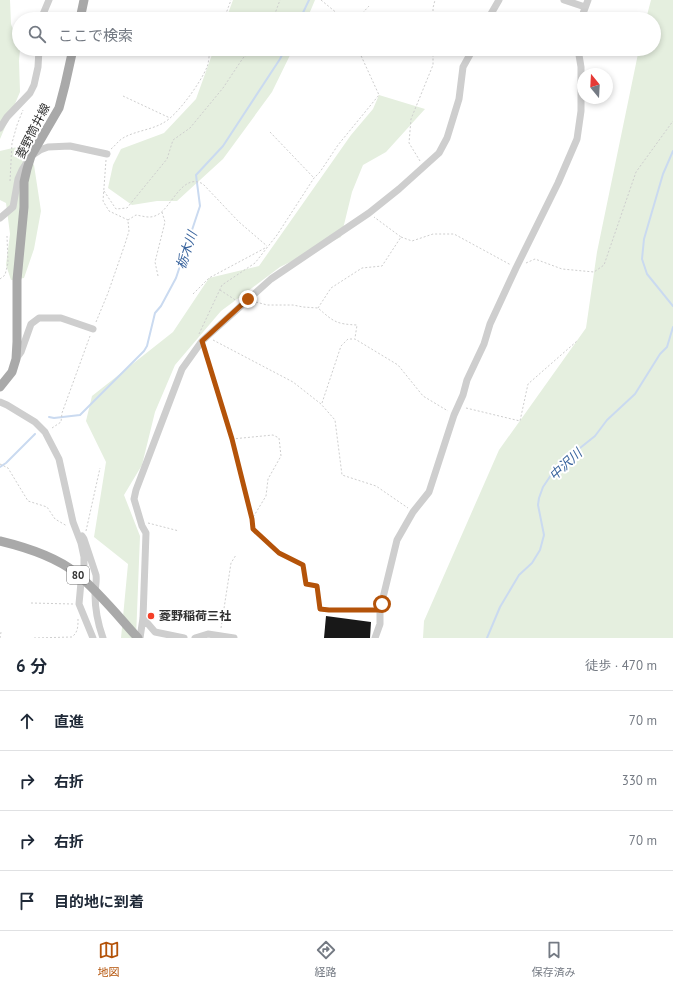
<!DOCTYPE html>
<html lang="ja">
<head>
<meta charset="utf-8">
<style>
  body { margin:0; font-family:"PT Sans","Noto Sans JP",sans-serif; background:#f2f2f3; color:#1f2937 }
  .compass { position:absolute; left:577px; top:68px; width:36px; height:36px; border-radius:50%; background:#fff; box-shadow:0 2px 6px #0003; rotate:342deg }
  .stop { position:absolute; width:12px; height:12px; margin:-9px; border:3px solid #b45309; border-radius:50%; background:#fff }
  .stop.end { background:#b45309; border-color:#fff; box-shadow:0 1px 4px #0008 }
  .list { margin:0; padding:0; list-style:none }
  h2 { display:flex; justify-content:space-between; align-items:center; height:52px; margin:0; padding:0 16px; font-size:17px }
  h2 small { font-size:13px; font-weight:400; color:#747a83 }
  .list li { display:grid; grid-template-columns:26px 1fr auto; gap:12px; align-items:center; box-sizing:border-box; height:60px; padding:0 16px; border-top:1px solid #e0e1e3 }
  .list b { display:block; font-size:15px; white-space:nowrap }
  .list em { font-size:13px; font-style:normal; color:#747a83 }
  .icon { flex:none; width:22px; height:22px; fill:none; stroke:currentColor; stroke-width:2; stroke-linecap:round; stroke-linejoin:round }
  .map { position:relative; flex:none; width:673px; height:638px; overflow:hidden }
  .search { position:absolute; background:#fff; box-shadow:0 2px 6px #0003; left:12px; right:12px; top:12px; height:44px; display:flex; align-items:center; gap:10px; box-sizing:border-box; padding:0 14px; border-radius:22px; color:#747a83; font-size:15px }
  .sheet { height:292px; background:#fff }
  nav { display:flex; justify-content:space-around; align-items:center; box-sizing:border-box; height:56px; border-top:1px solid #e0e1e3; background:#fff; font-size:11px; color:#747a83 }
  nav a { display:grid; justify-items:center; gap:2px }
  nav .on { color:#b45309 }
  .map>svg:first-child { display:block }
  .green { fill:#e5efdf }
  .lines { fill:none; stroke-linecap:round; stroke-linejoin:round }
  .stream { stroke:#cadaf0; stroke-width:2 }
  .building { fill:#181818 }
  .path { stroke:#cecece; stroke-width:1; stroke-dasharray:2 2; stroke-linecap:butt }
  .minor { stroke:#cecece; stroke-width:7 }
  .major { stroke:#a9a9a9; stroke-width:9 }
  .route { stroke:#b45309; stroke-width:5 }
  .poi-dot { fill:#f43f28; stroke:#fff; stroke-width:1.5 }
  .labels { text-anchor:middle; stroke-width:4; stroke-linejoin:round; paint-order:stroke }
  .shield { fill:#fff; stroke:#6f6f6f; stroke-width:1 }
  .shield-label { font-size:11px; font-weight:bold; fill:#313131 }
  .street-label { font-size:12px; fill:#313131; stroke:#fff }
  .poi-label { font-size:12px; font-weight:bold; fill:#313131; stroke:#fff; text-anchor:start }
  .water-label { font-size:13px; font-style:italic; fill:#37629c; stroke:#fff }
</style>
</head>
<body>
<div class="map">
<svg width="673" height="638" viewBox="0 0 673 638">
  <rect width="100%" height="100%" fill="#fff"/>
  <path class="green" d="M0,0h10l1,24 9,25 -1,12 1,31 -20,47z
    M233,0h82l-8,19h-81z
    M651,0h22v638h-250l1,-17 75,-171 87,-122 11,-76 42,-203h15v-30h-8z
    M214,49h79l-21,43 -49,67 -46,42h-20l-25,4 -24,-17 5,-23 8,-16 43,-16 32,-34z
    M379,95l46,14 -39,43 -23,13 -11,27 -11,45 -61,30 -59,44 -46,54 -20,47 -13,53 -18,30 16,41 -4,102h-15l7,-74 -34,-27 12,-75 -20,-41 6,-25 81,-64 36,-54 50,-12 92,-131 22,-26z
    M17,147l17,18 7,46 -7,38 -10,29 -13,2 -5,-15 4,-31 -4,-31 -6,-3v-49z"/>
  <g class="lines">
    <path class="stream" d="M300,19l9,-19
      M673,151l-10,23 -19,65 -2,20 5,15 26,32
      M49,417l5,1 26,-3 64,-64 3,-5 8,-33 6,-7 15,-28 24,-72 -4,-31 27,-29 57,-87 5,-10
      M0,467l6,-4 29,-29
      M487,638l13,-31 19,-32 13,-12 8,-13 4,-15 -6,-30 1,-7 4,-11 10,-15 12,-12 30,-24 12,-16 28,-26 25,-40 7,-7 6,-20"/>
  </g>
  <path class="building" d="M326,616l45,6 -1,16h-46z"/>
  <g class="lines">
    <path class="path" d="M321,0l23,19
      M224,19l7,-19
      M273,19l7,-19
      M357,19l12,-13
      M433,19v-11l2,-8
      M123,96l47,22
      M270,132l44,46
      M111,149c4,-3 7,-8 12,-11 12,-7 28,-8 40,-15 14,-7 38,-41 44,-56 2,-5 2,-12 3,-18
      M106,160l-3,41 6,10 19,9
      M420,161l-11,-18 2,-24 22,-54v-16
      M10,181l2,-38 5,-18 6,-15
      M104,191l12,18 11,-1 40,-49 6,-19 17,-12 33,-40 20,-30 10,-9
      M128,220l8,-5c7,1 14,4 21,0 14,-6 25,-43 46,-31l36,38 28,24
      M401,237l11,4 21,-7h21l57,31
      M526,263l9,-4 27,10 32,3 10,-7 32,-93 37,-51
      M158,276l-3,-14 10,-40 -3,-10
      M0,279l5,-4 3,-12 -1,-27
      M220,290l17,11
      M193,294l16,-16 58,-31
      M256,302l11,3h26l10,2 15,1c16,14 18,16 39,17l-2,13
      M318,308l13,-20 31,-20 20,-2 19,-29 -27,-20
      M96,322l12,-29 17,-49 4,-13 -1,-10
      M199,334l23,-49 33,-22 22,-28 37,-57 6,-6 18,-27 41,-50 -21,-46
      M213,340l80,42 28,22 14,16 7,55 34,11 32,22
      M204,349l28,90 20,80 1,10 26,24 24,12 3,19 11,2 3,23 9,1h44
      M322,403l19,-57 7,-7h7l43,26 25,31 25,15
      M466,408l54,13 8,-37 49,-43
      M52,428l9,-6 1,-9 28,-77
      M232,439l41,-4 6,3 2,18 -13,23 -2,17 -14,23
      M0,464l8,4 20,33 19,6 8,12 12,7
      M148,523l31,8
      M86,531l14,-63
      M31,603l42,1
      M221,628l10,-65 5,-8
      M0,638l1,-6
      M34,638l38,-1c6,-5 6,-10 6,-18"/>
    <path class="minor" d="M564,0l21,7
      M41,19l8,-19
      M488,19l11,-19
      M581,19l7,-19
      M0,128l7,-11 23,-24 4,-8 4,-18 1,-18
      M0,218l13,-11 5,-28 4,-9 9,-14 9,-6 8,-3 22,-1 37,8
      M16,359l5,-7 10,-28 8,-6h22l32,11
      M0,402l7,3 28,17 10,10 14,27 14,63 8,21 3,14v11
      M82,536l2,3 12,36c1,7 -1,12 -1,19 0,15 3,30 8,44
      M81,582l-2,22 14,34
      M143,618l12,14 29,6
      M140,638l3,-20 3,-85 -4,-7 -8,-27 2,-9 46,-121 20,-28 69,-62 98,-66 30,-24 40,-36 8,-15 12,-39 4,-32 10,-18
      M195,638l13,-4 26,4
      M375,638l5,-14v-14l17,-70 16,-28 16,-20 25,-77 9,-20 4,-15 17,-36 6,-20 26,-56 42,-85 19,-44 4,-28v-44l-3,-18"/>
    <path class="major" d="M80,19l4,-19
      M0,387l12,-15 4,-13 1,-17v-62l7,-73v-25l3,-13 4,-13 28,-48 6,-23 8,-36
      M0,541c25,6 56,16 76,32 23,19 42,43 62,65"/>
  </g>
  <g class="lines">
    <path class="route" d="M248,299l-46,42 30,98 20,80 1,10 26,24 24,12 3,19 11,2 3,23 9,1h51l2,-6"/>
  </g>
  <circle class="poi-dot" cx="151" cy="616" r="4"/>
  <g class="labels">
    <rect class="shield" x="67" y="566" width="22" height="18" rx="3"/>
    <g class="shield-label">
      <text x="78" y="579">80</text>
    </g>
    <g class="street-label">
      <text transform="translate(33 131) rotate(-63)" y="4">菱野筒井線</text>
    </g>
    <g class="poi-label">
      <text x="159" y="620">菱野稲荷三社</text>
    </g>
    <g class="water-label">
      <text transform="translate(186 250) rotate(-71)" y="5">栃木川</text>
      <text transform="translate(565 464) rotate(-43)" y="5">中沢川</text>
    </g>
  </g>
</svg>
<svg class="compass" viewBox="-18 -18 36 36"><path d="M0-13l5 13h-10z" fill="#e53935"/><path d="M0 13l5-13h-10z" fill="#747a83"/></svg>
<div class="stop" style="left:382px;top:604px"></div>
<div class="stop end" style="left:248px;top:299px"></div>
<div class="search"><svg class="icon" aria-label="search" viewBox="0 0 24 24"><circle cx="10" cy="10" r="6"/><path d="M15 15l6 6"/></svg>ここで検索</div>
</div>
<section class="sheet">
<h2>6 分<small>徒歩 · 470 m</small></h2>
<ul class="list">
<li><svg class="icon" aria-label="ahead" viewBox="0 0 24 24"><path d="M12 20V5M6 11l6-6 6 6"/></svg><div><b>直進</b></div><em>70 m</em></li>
<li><svg class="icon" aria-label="right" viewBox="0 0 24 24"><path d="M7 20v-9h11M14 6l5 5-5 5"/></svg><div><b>右折</b></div><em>330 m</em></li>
<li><svg class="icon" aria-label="right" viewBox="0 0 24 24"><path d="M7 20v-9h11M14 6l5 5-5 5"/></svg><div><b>右折</b></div><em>70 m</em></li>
<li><svg class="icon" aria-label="arrive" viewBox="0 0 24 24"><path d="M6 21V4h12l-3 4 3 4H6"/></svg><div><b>目的地に到着</b></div></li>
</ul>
</section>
<nav>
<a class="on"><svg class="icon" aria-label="map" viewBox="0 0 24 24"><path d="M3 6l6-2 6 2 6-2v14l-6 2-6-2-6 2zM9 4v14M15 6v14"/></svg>地図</a>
<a><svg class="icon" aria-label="directions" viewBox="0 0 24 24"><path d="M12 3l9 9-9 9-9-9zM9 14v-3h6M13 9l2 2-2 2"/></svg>経路</a>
<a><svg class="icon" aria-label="saved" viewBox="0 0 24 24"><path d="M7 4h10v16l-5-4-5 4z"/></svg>保存済み</a>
</nav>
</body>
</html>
